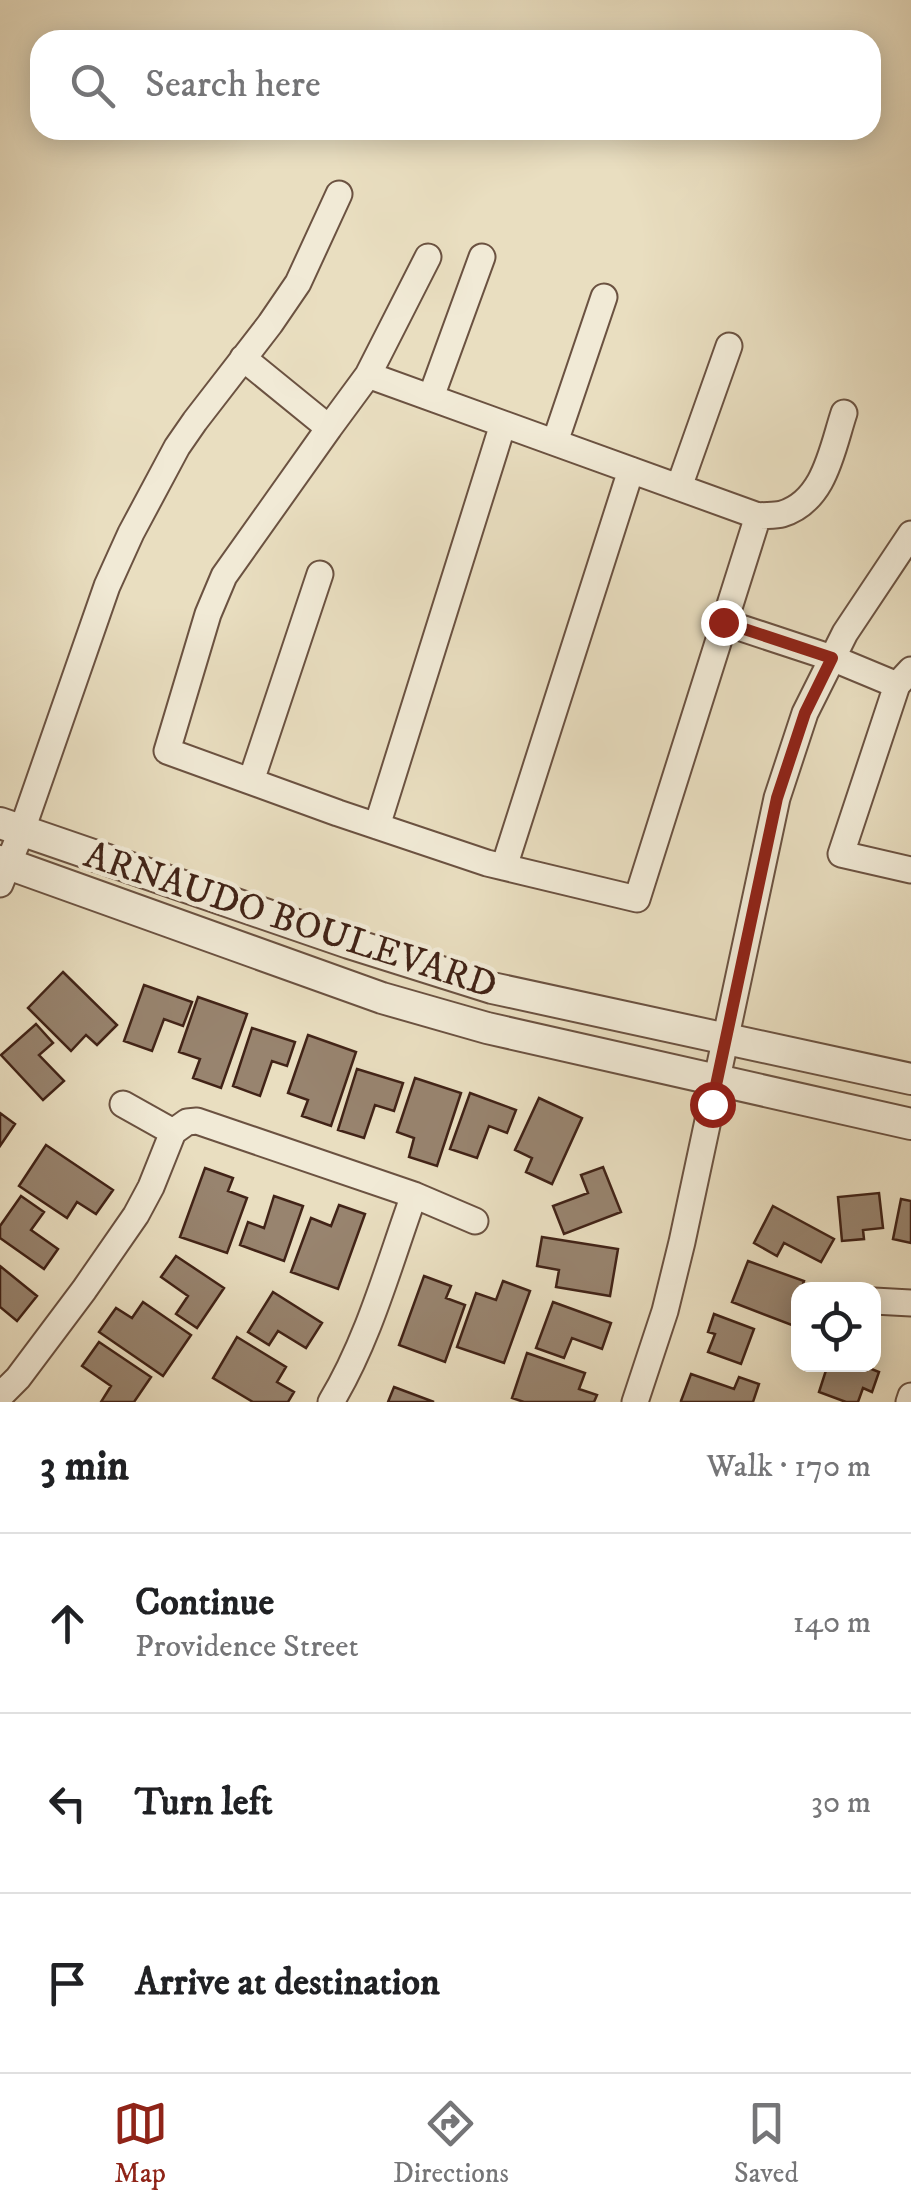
<!DOCTYPE html>
<html lang="en">
<head>
<meta charset="utf-8">
<style>
  body { margin:0; font-family:"IM FELL DW Pica",serif; background:#f2f2f2; color:#202124 }
  .controls { position:absolute; right:30px; bottom:30px; display:grid; overflow:hidden; border-radius:20px; box-shadow:0 5px 25px #0003 }
  .controls button { width:90px; height:90px; display:grid; place-items:center; padding:0; border:0; border-bottom:2px solid #e0e0e0; background:#fff; color:#202124; font:50px sans-serif }
  .stop { position:absolute; width:30px; height:30px; margin:-22px; border:8px solid #8f2418; border-radius:50%; background:#fff }
  .stop.end { background:#8f2418; border-color:#fff; box-shadow:0 2px 10px #0008 }
  .list { margin:0; padding:0; list-style:none }
  h2 { display:flex; justify-content:space-between; align-items:center; height:130px; margin:0; padding:0 40px; font-size:42px }
  h2 small { font-size:32px; font-weight:400; color:#757577 }
  .list li { display:grid; grid-template-columns:65px 1fr auto; gap:30px; align-items:center; box-sizing:border-box; height:180px; padding:0 40px; border-top:2px solid #e0e0e0 }
  .list b { display:block; font-size:38px; white-space:nowrap }
  .list p { margin:0; font-size:32px; white-space:nowrap; color:#757577 }
  .list em { font-size:32px; font-style:normal; color:#757577 }
  .icon { flex:none; width:55px; height:55px; fill:none; stroke:currentColor; stroke-width:2; stroke-linecap:round; stroke-linejoin:round }
  .map { position:relative; flex:none; width:911px; height:1402px; overflow:hidden }
  .search { position:absolute; background:#fff; box-shadow:0 5px 25px #0003; left:30px; right:30px; top:30px; height:110px; display:flex; align-items:center; gap:25px; box-sizing:border-box; padding:0 35px; border-radius:30px; color:#757577; font-size:38px }
  .sheet { height:670px; background:#fff }
  nav { display:flex; justify-content:space-around; align-items:center; box-sizing:border-box; height:140px; border-top:2px solid #e0e0e0; background:#fff; font-size:28px; color:#757577 }
  nav a { display:grid; justify-items:center; gap:5px }
  nav .on { color:#8f2418 }
  .map>svg:first-child { display:block }
  .building { fill:#98846f; stroke:#412317; stroke-width:2.5 }
  .lines { fill:none; stroke-linecap:round; stroke-linejoin:round }
  .minor-casing { stroke:#6b5241; stroke-width:29 }
  .tertiary-casing { stroke:#6b5241; stroke-width:34 }
  .minor { stroke:#f1ead6; stroke-width:25 }
  .tertiary { stroke:#f1ead6; stroke-width:30 }
  .route { stroke:#8f2418; stroke-width:12 }
  .labels { text-anchor:middle; stroke-width:9; stroke-linejoin:round; paint-order:stroke }
  .street-label { font-size:38px; fill:#412317; stroke:#f1ead6 }
</style>
</head>
<body>
<div class="map">
<svg width="911" height="1402" viewBox="0 0 911 1402">
  <rect width="100%" height="100%" fill="#e9dec0"/>
  <filter id="stains"><feTurbulence type="fractalNoise" baseFrequency=".002" numOctaves="4"/><feColorMatrix values="0 0 0 0 .2 0 0 0 0 .09 0 0 0 0 .02 0 0 0 .5 -.17"/></filter>
  <radialGradient id="worn" r=".72"><stop offset=".6" stop-color="#630" stop-opacity="0"/><stop offset="1" stop-color="#630" stop-opacity=".3"/></radialGradient>
  <path class="building" d="M63,972l54,53 -20,20 -11,-10 -15,16 -43,-43z
    M144,985l48,17 -9,24 -19,-7 -12,32 -28,-10z
    M198,997l49,17 -26,74 -28,-10 7,-19 -21,-7z
    M36,1024l17,19 -14,12 25,26 -21,19 -42,-45z
    M252,1028l43,14 -8,24 -15,-5 -12,35 -27,-10z
    M308,1035l48,17 -25,74 -29,-10 6,-16 -20,-7z
    M357,1069l46,14 -9,28 -19,-6 -11,33 -26,-8z
    M415,1078l46,15 -24,73 -28,-9 5,-19 -17,-6z
    M470,1093l46,17 -9,23 -18,-7 -12,32 -27,-9z
    M539,1098l43,20 -30,66 -26,-12 6,-14 -17,-8z
    M0,1113l15,11 -15,22z
    M46,1145l67,45 -17,24 -19,-12 -10,16 -48,-32z
    M603,1167l18,45 -57,22 -11,-28 35,-13 -7,-18z
    M205,1168l28,10 -5,13 19,7 -20,55 -47,-16z
    M879,1193l4,35 -20,2 1,9 -22,2 -4,-44z
    M21,1196l23,16 -13,18 27,19 -14,20 -44,-31v-12z
    M274,1196l29,10 -19,55 -44,-16 8,-23 16,6z
    M901,1199l10,2v42l-18,-4z
    M339,1205l26,9 -27,75 -47,-17 20,-54 20,8z
    M773,1206l61,33 -13,23 -37,-19 -7,13 -23,-13z
    M542,1237l76,12 -8,47 -54,-9 3,-17 -22,-4z
    M176,1256l48,32 -27,40 -21,-14 12,-18 -27,-19z
    M748,1261l56,20 -3,9h-3l-1,37 -65,-25z
    M0,1266l37,30 -20,25 -17,-14z
    M424,1276l27,10 -5,12 19,7 -20,57 -46,-17z
    M503,1281l27,10 -26,72 -47,-16 19,-54 20,7z
    M273,1292l49,31 -16,25 -28,-17 -9,14 -21,-13z
    M143,1302l48,33 -28,41 -64,-44 17,-24 16,10z
    M553,1302l58,21 -9,26 -30,-11 -8,20 -28,-10z
    M714,1314l40,15 -13,35 -33,-12 7,-18 -7,-2z
    M237,1337l49,30 -9,15 17,10 -6,10h-35l-40,-24z
    M99,1342l52,35 -17,25h-33l10,-16 -29,-20z
    M527,1353l58,20 -6,16 18,6 -3,7h-70l-12,-4z
    M828,1364h31l20,8 -7,20 -9,-4 -5,14h-12l-27,-10z
    M691,1374l43,15 5,-12 20,7 -6,18h-70l-2,-1z
    M394,1387l40,15h-46z"/>
  <g class="lines">
    <defs>
      <path id="minor" d="M243,358l86,70 39,-53 60,-118
        M431,397l51,-140
        M329,428l-105,148 -16,38 -41,137 171,62 149,50 150,36 121,-383 -390,-141
        M555,442l49,-145
        M679,487l50,-141
        M758,516c7,-1 17,0 24,-2 43,-13 50,-65 62,-101
        M723,622l109,36 65,27
        M911,670l-14,15 -56,169 70,16
        M251,781l69,-207
        M377,826l126,-402
        M504,867l127,-397
        M0,884l22,-54 85,-244 24,-53 46,-86 18,-26 75,-97 28,-41 41,-89
        M173,1132l14,-10 10,-1 217,74 61,26
        M874,1301l37,2
        M0,1396l18,-18 66,-88 52,-75 15,-28 22,-55 -50,-28
        M331,1402c38,-63 58,-138 83,-207
        M635,1402l30,-91 17,-69 95,-444 28,-85 40,-80 66,-99
        M909,1402l2,-6"/>
      <path id="tertiary" d="M0,823l349,120 143,45 419,91
        M0,861l382,137 105,30 424,96"/>
    </defs>
    <use href="#minor" class="minor-casing"/>
    <use href="#tertiary" class="tertiary-casing"/>
    <use href="#minor" class="minor"/>
    <use href="#tertiary" class="tertiary"/>
  </g>
  <g class="lines">
    <path class="route" d="M712,1104l65,-306 28,-85 27,-55 -109,-36"/>
  </g>
  <g class="labels">
    <g class="street-label">
      <text transform="translate(291 919) rotate(18)" y="13">ARNAUDO BOULEVARD</text>
    </g>
  </g>
  <rect width="100%" height="100%" filter="url(#stains)"/>
  <rect width="100%" height="100%" fill="url(#worn)"/>
</svg>
<div class="controls">
<button><svg class="icon" aria-label="locate" viewBox="0 0 24 24"><circle cx="12" cy="12" r="6"/><path d="M12 2v4M12 18v4M2 12h4M18 12h4"/></svg></button>
</div>
<div class="stop" style="left:712px;top:1104px"></div>
<div class="stop end" style="left:723px;top:622px"></div>
<div class="search"><svg class="icon" aria-label="search" viewBox="0 0 24 24"><circle cx="10" cy="10" r="6"/><path d="M15 15l6 6"/></svg>Search here</div>
</div>
<section class="sheet">
<h2>3 min<small>Walk · 170 m</small></h2>
<ul class="list">
<li><svg class="icon" aria-label="ahead" viewBox="0 0 24 24"><path d="M12 20V5M6 11l6-6 6 6"/></svg><div><b>Continue</b><p>Providence Street</p></div><em>140 m</em></li>
<li><svg class="icon" aria-label="left" viewBox="0 0 24 24"><path d="M17 20v-9H6M10 6l-5 5 5 5"/></svg><div><b>Turn left</b></div><em>30 m</em></li>
<li><svg class="icon" aria-label="arrive" viewBox="0 0 24 24"><path d="M6 21V4h12l-3 4 3 4H6"/></svg><div><b>Arrive at destination</b></div></li>
</ul>
</section>
<nav>
<a class="on"><svg class="icon" aria-label="map" viewBox="0 0 24 24"><path d="M3 6l6-2 6 2 6-2v14l-6 2-6-2-6 2zM9 4v14M15 6v14"/></svg>Map</a>
<a><svg class="icon" aria-label="directions" viewBox="0 0 24 24"><path d="M12 3l9 9-9 9-9-9zM9 14v-3h6M13 9l2 2-2 2"/></svg>Directions</a>
<a><svg class="icon" aria-label="saved" viewBox="0 0 24 24"><path d="M7 4h10v16l-5-4-5 4z"/></svg>Saved</a>
</nav>
</body>
</html>
